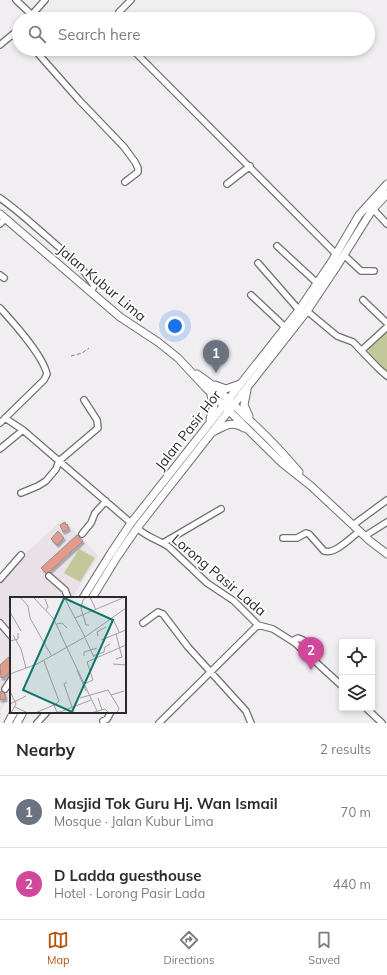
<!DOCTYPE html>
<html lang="en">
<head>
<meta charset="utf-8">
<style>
  body { margin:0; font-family:Mulish,sans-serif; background:#f7f7f7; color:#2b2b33 }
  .controls { position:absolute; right:12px; bottom:12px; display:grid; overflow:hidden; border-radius:4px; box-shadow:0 2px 6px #0003 }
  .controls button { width:36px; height:36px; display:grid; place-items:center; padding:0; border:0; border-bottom:1px solid #e1e1e2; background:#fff; color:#2b2b33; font:20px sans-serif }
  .you { position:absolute; left:175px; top:326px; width:14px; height:14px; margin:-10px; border:3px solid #fff; border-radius:50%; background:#1a73e8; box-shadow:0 0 0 6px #1a73e833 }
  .badge { display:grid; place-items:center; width:26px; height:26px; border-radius:50%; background:#b45309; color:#fff; font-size:13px; font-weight:700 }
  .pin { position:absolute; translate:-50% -33px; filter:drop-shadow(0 1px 2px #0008) }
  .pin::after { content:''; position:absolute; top:21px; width:14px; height:12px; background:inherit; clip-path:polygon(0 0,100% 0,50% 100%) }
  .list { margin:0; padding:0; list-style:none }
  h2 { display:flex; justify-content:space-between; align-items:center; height:52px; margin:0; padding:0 16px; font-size:17px }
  h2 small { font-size:13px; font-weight:400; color:#7c7c81 }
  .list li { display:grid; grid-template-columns:26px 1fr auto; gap:12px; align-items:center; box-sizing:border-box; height:72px; padding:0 16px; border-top:1px solid #e1e1e2 }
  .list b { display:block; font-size:15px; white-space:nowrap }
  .list p { margin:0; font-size:13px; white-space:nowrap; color:#7c7c81 }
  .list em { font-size:13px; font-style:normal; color:#7c7c81 }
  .icon { flex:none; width:22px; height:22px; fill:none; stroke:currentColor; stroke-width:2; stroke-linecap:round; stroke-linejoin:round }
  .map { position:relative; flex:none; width:387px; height:723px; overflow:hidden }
  .search { position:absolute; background:#fff; box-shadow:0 2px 6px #0003; left:12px; right:12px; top:12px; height:44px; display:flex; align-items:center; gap:10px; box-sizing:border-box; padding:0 14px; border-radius:22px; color:#7c7c81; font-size:15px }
  .sheet { height:196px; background:#fff }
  nav { display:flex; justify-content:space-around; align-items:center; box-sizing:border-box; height:56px; border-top:1px solid #e1e1e2; background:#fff; font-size:11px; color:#7c7c81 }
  nav a { display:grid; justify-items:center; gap:2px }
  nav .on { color:#b45309 }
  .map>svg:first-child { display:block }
  .built { fill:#e9e0e8 }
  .green { fill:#c2c89a }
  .building { fill:#e39b8c; stroke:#928d8c; filter:url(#shadow) }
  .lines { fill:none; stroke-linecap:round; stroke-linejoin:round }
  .minor-casing { stroke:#716e71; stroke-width:8 }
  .major-casing { stroke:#716e71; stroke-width:9 }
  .path { stroke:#858385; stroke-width:1; stroke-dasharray:4 2; stroke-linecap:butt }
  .minor { stroke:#fff; stroke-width:5.5 }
  .major { stroke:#fff; stroke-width:7 }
  .labels { text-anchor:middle; stroke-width:3.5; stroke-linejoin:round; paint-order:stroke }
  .street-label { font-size:14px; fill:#2b2a2b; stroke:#fff }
  .inset-road { fill:none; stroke:#a2a0a2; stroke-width:1 }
  .view { fill:#0f766e; fill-opacity:0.15; stroke:#0f766e; stroke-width:2 }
  .inset-edge { fill:none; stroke:#2b2a2b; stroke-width:2 }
</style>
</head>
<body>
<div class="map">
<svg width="387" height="723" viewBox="0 0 387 723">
  <defs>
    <filter id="shadow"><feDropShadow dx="1.5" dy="2.5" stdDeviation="0" flood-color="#0004"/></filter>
  </defs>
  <rect width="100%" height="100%" fill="#f1eef1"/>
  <path class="built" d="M63,519l36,37 -27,42h-61v95l-11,19 2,2 -2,2v-135l25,-27z"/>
  <path class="green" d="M387,330v42l-16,-15 -4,-9z
    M79,549l16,9 -15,24 -16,-9z"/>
  <path class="building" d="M65,522l1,3 1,-1 2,5 -6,3 -3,-7z
    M58,531l6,7 -7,7 -6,-6z
    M77,535l6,6 -36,33 -6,-6z
    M11,655v16l-8,7v-1l-2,1 -1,-13z
    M4,691l2,8 -6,1v-8z"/>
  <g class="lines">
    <defs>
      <path id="minor" d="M16,0l16,15
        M28,19l17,-19
        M116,19l3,-7 12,-12
        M0,45l19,-16
        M34,49l45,51 45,47 11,15 3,6v4l-13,10
        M132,49l204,205
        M227,184l23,-18
        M0,198c16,11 30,24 45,37 18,16 37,30 49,51l-3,6
        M373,209l14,15
        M0,224l5,-5
        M277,246l40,37
        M344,255l17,16h13
        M258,263l41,47
        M0,275l4,3
        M251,295l34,32
        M363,300l24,23
        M0,308c13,14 43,48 47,66l-3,6 -44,43
        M307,311l30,25 16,6 25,26 9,8
        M362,350l25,-23
        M5,418l18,12 108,93
        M0,449l23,-19
        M21,493l17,-7 8,-5 10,-12 3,-8 39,-33 -1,-8 -13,-20
        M353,525l34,-25
        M137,528c11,10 20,11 32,19l38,36 27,18 24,24 15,4 22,14 47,43
        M82,534l9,-11 4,-10 11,-12
        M365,536l22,-14
        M283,538h14l9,-5 3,1 15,17c11,4 27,-14 36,-20
        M163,543l58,-34
        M49,576l16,14 3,8
        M0,579l21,-24
        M0,623l11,13
        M143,623l15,-11 5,2 25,33 58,64 5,12
        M292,641l6,-3 5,2 9,6v4l-2,7
        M5,689l6,-9
        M366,708l16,15
        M103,721l4,-2 4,-7
        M37,723l10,-11
        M159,723l99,-98"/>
      <path id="major" d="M0,214l120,103 38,25 20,16 27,29 77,76 29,23 59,55 17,13
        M197,374c18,12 34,27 49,43 19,17 37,36 53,55
        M215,385l11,4 14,-5
        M247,390l-3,15 5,11
        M210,419l4,-14 -3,-10
        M213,432c12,-6 18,-12 31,-4
        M83,598l28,-45 20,-30 168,-213 33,-49 27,-46 28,-31
        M92,598l25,-41 20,-29 170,-217 30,-45 30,-48 6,-9 14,-15
        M8,723l6,-11
        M17,723l6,-11"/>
    </defs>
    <use href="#minor" class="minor-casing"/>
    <use href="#major" class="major-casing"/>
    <path class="path" d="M71,356l11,-3 7,-5"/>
    <use href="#minor" class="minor"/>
    <use href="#major" class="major"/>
  </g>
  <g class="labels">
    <g class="street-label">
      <text transform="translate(102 283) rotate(40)" y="5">Jalan Kubur Lima</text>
      <text transform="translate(188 430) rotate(-52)" y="5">Jalan Pasir Hor</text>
      <text transform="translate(219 575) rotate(40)" y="5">Lorong Pasir Lada</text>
    </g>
  </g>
  <g transform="translate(10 597)">
    <rect width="116" height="116" fill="#f1eef1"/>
    <path class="inset-road" d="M10,0l8,9 2,12 21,37M23,0l20,21 8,16M54,0l21,40M77,0l-4,3 -2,8 5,17h3M80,0l6,13M35,2l3,8 -2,3M0,15l11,19M65,21l50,-21M103,22l6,13M47,27l5,-1 5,5M50,36l38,80M106,37l6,23 -6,2M3,38l8,14 5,19M88,39l-1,-4 9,-5M75,41l9,19M91,43l25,-10M0,44l8,-2v-6M74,59v-4l13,-4M83,59l11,-4 1,-5 5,-3M34,64l15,40 -5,5M103,67l13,1M67,73l9,21M0,77l27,-10 48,-27 41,-29M57,85l-3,2 8,23M74,87l9,-4 -6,-18 39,-17M0,94l6,13 -5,9M101,98l13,-4M70,101l28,-8 11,18 -2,5M88,101l4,12M0,107l16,-8M5,110l13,6M25,116l19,-8 3,7h3l31,-12M81,116l14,-4 3,3"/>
    <path class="view" d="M54,1l49,22 -41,92 -49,-22z"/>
    <rect width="116" height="116" class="inset-edge"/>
  </g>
</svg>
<div class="controls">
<button><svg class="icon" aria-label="locate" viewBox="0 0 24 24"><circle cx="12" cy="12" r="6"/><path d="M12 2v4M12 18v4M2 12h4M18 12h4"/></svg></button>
<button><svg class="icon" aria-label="layers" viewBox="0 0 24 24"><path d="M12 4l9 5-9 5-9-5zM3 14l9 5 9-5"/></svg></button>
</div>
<div class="you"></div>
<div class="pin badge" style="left:216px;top:373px;background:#6b7280">1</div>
<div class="pin badge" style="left:311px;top:670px;background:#d1479c">2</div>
<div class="search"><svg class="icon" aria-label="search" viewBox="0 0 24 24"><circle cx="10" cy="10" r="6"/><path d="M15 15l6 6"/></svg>Search here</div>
</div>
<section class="sheet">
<h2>Nearby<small>2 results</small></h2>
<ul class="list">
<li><span class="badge" style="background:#6b7280">1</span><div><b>Masjid Tok Guru Hj. Wan Ismail</b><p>Mosque · Jalan Kubur Lima</p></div><em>70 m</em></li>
<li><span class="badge" style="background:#d1479c">2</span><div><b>D Ladda guesthouse</b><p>Hotel · Lorong Pasir Lada</p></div><em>440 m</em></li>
</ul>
</section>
<nav>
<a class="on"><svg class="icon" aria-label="map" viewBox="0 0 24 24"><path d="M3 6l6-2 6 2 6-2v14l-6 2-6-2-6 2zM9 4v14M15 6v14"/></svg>Map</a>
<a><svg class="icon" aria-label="directions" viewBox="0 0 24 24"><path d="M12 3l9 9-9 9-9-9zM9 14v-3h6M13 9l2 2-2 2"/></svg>Directions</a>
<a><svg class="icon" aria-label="saved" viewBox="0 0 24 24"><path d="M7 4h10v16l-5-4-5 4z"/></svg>Saved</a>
</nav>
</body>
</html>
